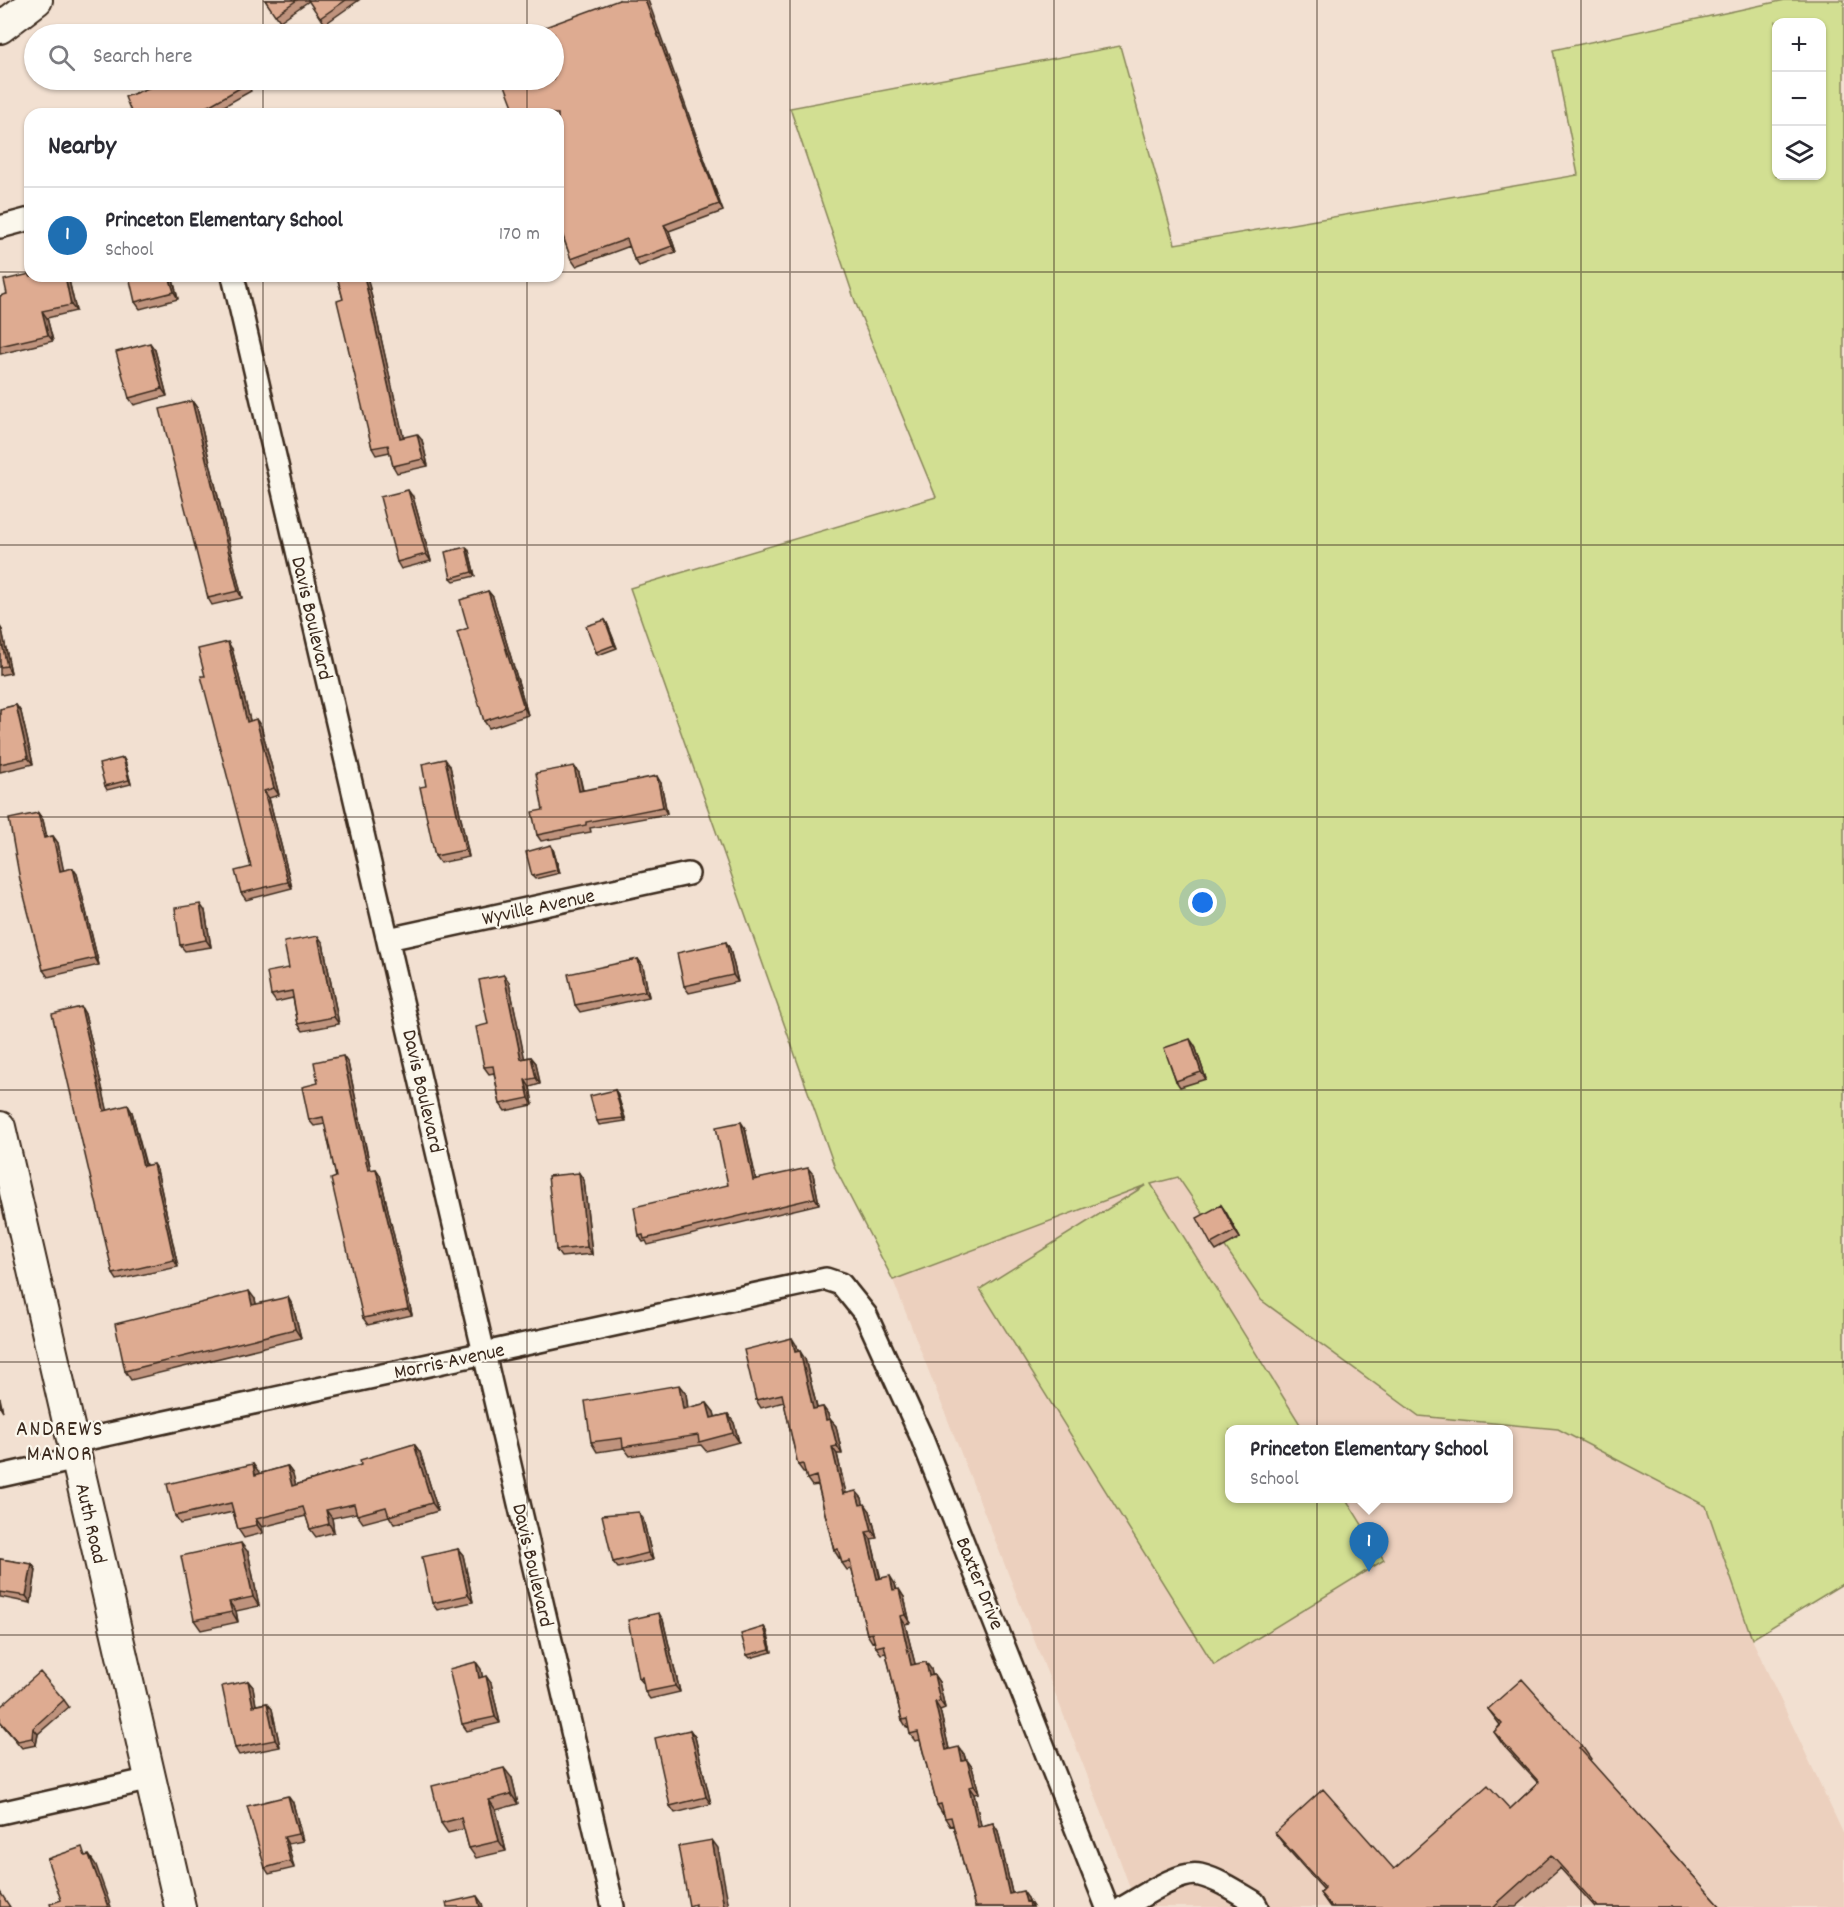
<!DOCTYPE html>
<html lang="en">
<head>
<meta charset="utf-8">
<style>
  body { margin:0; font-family:Dekko,sans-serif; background:#f2f2f3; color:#2b2b33 }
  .controls { position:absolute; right:18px; top:18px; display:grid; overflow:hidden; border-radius:12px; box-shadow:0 2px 4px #0004 }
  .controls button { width:54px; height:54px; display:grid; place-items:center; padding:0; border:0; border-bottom:2px solid #e1e1e2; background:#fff; color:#2b2b33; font:30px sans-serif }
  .you { position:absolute; left:1203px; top:903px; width:21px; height:21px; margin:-15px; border:4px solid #fff; border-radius:50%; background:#1a73e8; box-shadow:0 0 0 9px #1a73e833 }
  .badge { display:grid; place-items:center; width:39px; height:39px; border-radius:50%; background:#1f6fb2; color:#fff; font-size:20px; font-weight:700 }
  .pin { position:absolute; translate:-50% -50px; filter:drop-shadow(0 2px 3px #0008) }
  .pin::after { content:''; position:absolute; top:32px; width:21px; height:18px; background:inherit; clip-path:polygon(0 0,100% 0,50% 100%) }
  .popup { position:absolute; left:1225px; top:1425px; width:288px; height:78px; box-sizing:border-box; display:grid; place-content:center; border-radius:12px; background:#fff; filter:drop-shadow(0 2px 4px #0005); font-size:20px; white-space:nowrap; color:#7c7c81 }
  .popup b { font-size:22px; color:#2b2b33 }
  .popup::after { content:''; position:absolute; left:50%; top:100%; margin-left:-12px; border:12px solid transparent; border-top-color:#fff }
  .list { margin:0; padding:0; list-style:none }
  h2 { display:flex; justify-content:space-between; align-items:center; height:78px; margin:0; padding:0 24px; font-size:26px }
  h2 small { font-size:20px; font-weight:400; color:#7c7c81 }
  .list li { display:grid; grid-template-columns:39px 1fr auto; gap:18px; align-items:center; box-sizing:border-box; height:96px; padding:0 24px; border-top:2px solid #e1e1e2 }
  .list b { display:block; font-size:22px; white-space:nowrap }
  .list p { margin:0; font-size:20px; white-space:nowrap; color:#7c7c81 }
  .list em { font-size:20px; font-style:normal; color:#7c7c81 }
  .icon { flex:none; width:33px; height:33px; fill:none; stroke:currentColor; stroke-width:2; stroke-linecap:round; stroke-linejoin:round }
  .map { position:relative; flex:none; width:1844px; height:1907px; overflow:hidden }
  .search { position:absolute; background:#fff; box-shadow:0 2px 4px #0004; left:24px; top:24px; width:540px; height:66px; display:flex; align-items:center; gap:15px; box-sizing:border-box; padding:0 21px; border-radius:33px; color:#7c7c81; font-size:22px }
  .panel { position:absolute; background:#fff; box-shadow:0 2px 4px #0004; left:24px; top:108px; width:540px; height:174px; border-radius:18px }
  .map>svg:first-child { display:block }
  .built { fill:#ecd0be; fill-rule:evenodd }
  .green { fill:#d2df92; stroke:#868458; stroke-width:1.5; fill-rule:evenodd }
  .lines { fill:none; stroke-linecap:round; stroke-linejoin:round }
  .street-casing { stroke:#3b2a1e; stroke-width:26 }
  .secondary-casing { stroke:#3b2a1e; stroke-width:34 }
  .street { stroke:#fbf7ec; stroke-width:21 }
  .secondary { stroke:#fbf7ec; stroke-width:30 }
  .wall { fill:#bf937d; stroke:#3b2a1e; stroke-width:1.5 }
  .shaded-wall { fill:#9b7866; stroke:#3b2a1e; stroke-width:1.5 }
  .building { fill:#deab91; stroke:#3b2a1e; stroke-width:1.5 }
  .grid { fill:none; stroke:#3b2a1e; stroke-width:1.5; stroke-opacity:0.55 }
  .labels { text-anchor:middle; stroke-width:4.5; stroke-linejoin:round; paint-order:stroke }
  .street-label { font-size:21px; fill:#3b2a1e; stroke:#fbf7ec }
  .neighbourhood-label { font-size:22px; letter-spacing:1.5px; fill:#3b2a1e; stroke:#fbf7ec }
</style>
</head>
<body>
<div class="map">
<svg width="1844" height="1907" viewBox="0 0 1844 1907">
  <rect width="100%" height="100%" fill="#f2e0d1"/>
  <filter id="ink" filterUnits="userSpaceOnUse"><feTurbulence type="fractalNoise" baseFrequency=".0167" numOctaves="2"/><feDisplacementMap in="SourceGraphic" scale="12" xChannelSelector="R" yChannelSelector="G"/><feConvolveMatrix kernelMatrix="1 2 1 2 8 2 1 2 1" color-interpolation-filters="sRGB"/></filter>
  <g filter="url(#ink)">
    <path class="built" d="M1178,1177l83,123 158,116 139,13 148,77 46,133 92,196v72h-707l-24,-66 -220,-561 257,-97zM1230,1430h278v68h-278z"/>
    <path class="green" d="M1785,0h59v1583l-92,56 -46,-133 -148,-77 -139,-13 -158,-116 -83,-123 -27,7 152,245 -73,1v68l116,1 38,61 -170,105 -234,-376 166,-104 -253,95 -58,-112 -205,-580 306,-91 -80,-193 -66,-196 330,-62 55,198 403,-69 -25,-125zM1776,22h46v154h-46z"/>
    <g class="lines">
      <defs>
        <path id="street" d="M0,227l30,-8
          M233,276l380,1631
          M388,939l300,-65
          M73,1442l753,-163 15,5 25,31 55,121 186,471
          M0,1476l77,-17
          M0,1813l151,-34
          M1124,1907c18,-10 56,-37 76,-32 20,5 37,17 54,27l3,5"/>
        <path id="secondary" d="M0,28l37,-28
          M0,1127l180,780"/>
      </defs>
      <use href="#street" class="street-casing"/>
      <use href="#secondary" class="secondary-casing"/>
      <use href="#street" class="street"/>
      <use href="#secondary" class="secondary"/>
    </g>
    <path class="wall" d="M265,0h94l-34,24 -16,-23 -29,20z
      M619,0l104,211 -54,20 7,21 -24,9 -13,5 -5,-7 -4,-13 -54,20 -5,-7 -10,-29 -3,-3v-113z
      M245,80l6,11 -41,23h-78z
      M68,276l8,35 -29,7 6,23 -53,13v-58z
      M172,276l6,23 -38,10 -5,-7z
      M337,276h30l36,161 19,3 6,26 -31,7 -4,-7 -3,-14 -14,3 -4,-7 -29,-149z
      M155,350l12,46 -33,9 -5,-7z
      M192,401l5,7 45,190 -30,7 -4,-7z
      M413,497l18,64 -30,8 -4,-7z
      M469,551l6,25 -21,5 -3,-3z
      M488,591l5,6 35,118 -39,13 -5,-7 -16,-93z
      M605,620l2,3 10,25 -19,7 -2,-3z
      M0,627l2,3 9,43 -11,2z
      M232,649l18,72 11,5 18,69 -10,3 23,90 -46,12 -5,-7 10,-26 -46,-191z
      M16,705l5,7 12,52 -33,8v-63z
      M123,758l2,3 6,23 -24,6 -2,-4z
      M450,766l19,91 -29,6 -5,-7 -9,-70z
      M579,773l4,17 78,-7 6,31 -77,14 1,4 -50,9 -4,-6 6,-25z
      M38,813l5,7 4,17 6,-1 5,7 5,27 14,4 22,91 -51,12 -5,-7z
      M553,849l7,24 -25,6 -3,-3z
      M205,911l6,36 -26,4 -5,-6z
      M726,942l4,7 8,33 -49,11 -5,-7z
      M323,943l16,81 -36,7 -5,-7 -5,-26 -17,4 -5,-7 18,-27z
      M638,959l5,7 6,31 -69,15 -5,-7z
      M504,975l5,7 15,76 7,-1 5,6 4,21 -10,3 3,18 -28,6 -5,-7 -6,-31 -5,1 -5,-7 4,-43z
      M81,1007l4,7 22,96 25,2 14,53 11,5 21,97 -61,13 -4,-6z
      M1195,1046l11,33 -26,8 -4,-6z
      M348,1063l23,107 5,-1 4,6 32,140 -44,10 -5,-7 -27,-141 -11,-53 -11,2 -5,-6 9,-37z
      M615,1090l2,3 9,28 -27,4 -2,-4z
      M745,1128l11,51 57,-5 6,30 -171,41 -2,-4 -3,1 -4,-6 89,-51z
      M584,1180l8,74 -31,3 -5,-7z
      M1221,1205l19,33 -24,13 -5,-7z
      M255,1299l1,5 37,2 8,32 -170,42 -6,-9z
      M797,1346l1,6 7,7 12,49 6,-1 5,7 1,5 7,7 6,28h-5l9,40 16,4 1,7 7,6 7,27 -6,1 10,40 14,5 2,6 7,7 6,26 -5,1 10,40 16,5 1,6h2l5,7 6,26 -5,2 9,39 15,5 2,6 6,7 7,26 -5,1 7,32 12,-3 5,8 14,62 16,5 1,3 4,6h-58l-22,-82 -3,1 -5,-8 -2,-6 -1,1 -5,-8 -17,-65 -5,1 -5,-7 -1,-7 -2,1 -5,-8 -16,-67 -5,1 -5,-7 -2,-6 -2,1 -5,-8 -15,-65 -5,1 -5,-7 -2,-6 -1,1 -5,-8 -16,-65 -6,1 -5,-7 -2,-7 -1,1 -6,-8 -14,-63 -23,6 -5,-8z
      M686,1394l2,14 19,-5 7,9 1,5 13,-3 6,9 5,19 -33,9 -5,-6 -71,11 -6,-8 -27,4 -6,-10z
      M414,1444l6,8 18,59 -44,13 -5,-8 -26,7 -7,-10 -24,5 2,14 -18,5 -6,-8 -4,-13 -44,11 1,6 -19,5 -6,-9 -5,-17 -53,12 -5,-8 78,-52 6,10 28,-8 6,8 2,11 66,-20z
      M643,1519l10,41 -35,8 -5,-6z
      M458,1549l5,6 10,47 -36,8 -5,-7z
      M248,1552l11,54 -23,5 2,11 -37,8 -7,-10z
      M0,1559l32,5 4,6 -5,33 -31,-6z
      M663,1620l17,72 -30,7 -5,-7 -1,-8 -5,-6z
      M764,1627l3,4 5,21 -22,6 -3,-3z
      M481,1669l1,8 9,6 9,40 -33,8 -5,-7z
      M248,1681l5,6 3,18 11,-2 5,6 8,38 -41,8 -4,-7z
      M64,1700l5,7 -31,27 -2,11 -14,3 -22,-26v-15z
      M1488,1709l94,37 9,13 -2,1 132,147h-126l-35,-39 -44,39h-186l-10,-14 4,-3 -39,-44 -10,-13 119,36 116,-60 28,-26 -35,-38 -9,-13 6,-7z
      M690,1730l5,7 16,67 -36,9 -5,-7z
      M512,1778l6,26 -22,6 10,41 -30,7 -7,-10 -5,-19 -16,4 -7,-10z
      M293,1803l10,38 -15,3 6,24 -25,6 -4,-6z"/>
    <path class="shaded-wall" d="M645,0h3l75,211 -4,-7z
      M664,225l5,6 7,21 -4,-6z
      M65,276h3l8,35 -5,-6z
      M169,276h3l6,23 -4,-7z
      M364,276h3l38,168 -5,-6z
      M42,311l5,7 6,23 -5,-6z
      M150,343l5,7 12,46 -5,-7z
      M192,401l5,7 45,190 -4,-7z
      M417,434l5,6 6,26 -5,-7z
      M408,490l5,7 18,64 -5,-7z
      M466,547l3,4 6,25 -3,-4z
      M488,591l5,6 35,118 -4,-7z
      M605,620l2,3 10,25 -3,-3z
      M0,627l2,3 9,43 -4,-7 -7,-31z
      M228,642l4,7 20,79 -5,-6z
      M16,705l5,7 12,52 -5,-6z
      M256,719l5,7 18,69 -5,-7z
      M123,758l2,3 6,23 -2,-4z
      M445,759l5,7 19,91 -4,-7z
      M574,766l5,7 5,25 -5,-7z
      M657,776l4,7 6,31 -4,-7z
      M264,791l5,7 23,90 -4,-6z
      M38,813l5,7 5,25 -4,-7z
      M53,836l5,7 7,34 -5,-6z
      M551,845l2,4 7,24 -3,-3z
      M73,868l4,6 22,91 -4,-7z
      M200,904l5,7 6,36 -5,-7z
      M318,936l5,7 16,81 -5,-7z
      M726,942l4,7 8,33 -5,-7z
      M638,959l5,7 6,31 -4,-6z
      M504,975l5,7 17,83 -5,-6z
      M81,1007l4,7 24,103 -5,-6z
      M1190,1039l5,7 11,33 -5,-7z
      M343,1056l5,7 24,114 -4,-7z
      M531,1057l5,6 4,21 -4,-6z
      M525,1080l5,7 3,18 -4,-7z
      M615,1090l2,3 9,28 -3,-3z
      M128,1105l4,7 15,60 -4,-6z
      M741,1122l4,6 12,58 -4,-6z
      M153,1164l4,6 21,97 -4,-7z
      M808,1168l5,6 6,30 -4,-6z
      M376,1169l4,6 32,140 -4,-6z
      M579,1173l5,7 8,74 -5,-7z
      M1221,1205l5,7 14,26 -5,-7z
      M249,1291l6,8 3,15 -6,-9z
      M288,1297l5,9 8,32 -6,-9z
      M792,1338l5,8 3,13 -5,-7z
      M800,1351l5,8 14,57 -6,-7z
      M679,1385l7,9 3,25 -6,-10z
      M0,1398l3,14 -3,-5z
      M707,1403l7,9 4,15 -7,-9z
      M823,1407l5,7 3,14 -5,-8z
      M728,1414l6,9 5,19 -6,-9z
      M830,1419l6,7 6,28 -5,-8z
      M414,1444l6,8 18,59 -6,-8z
      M832,1447l5,7 11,48 -5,-8z
      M253,1464l6,8 2,11 -6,-8z
      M287,1466l6,8 5,20 -6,-8z
      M856,1491l6,7 3,15 -5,-8z
      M865,1504l5,7 7,27 -5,-7z
      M326,1510l6,8 2,14 -5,-8z
      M639,1512l4,7 10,41 -5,-7z
      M256,1519l6,8 1,6 -6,-8z
      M866,1532l5,7 11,48 -5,-8z
      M241,1543l7,9 11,54 -6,-9z
      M458,1549l5,6 10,47 -5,-7z
      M32,1564l4,6 -5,33 -5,-7z
      M890,1576l5,8 3,14 -5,-8z
      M899,1589l5,8 6,26 -5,-8z
      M229,1602l7,9 2,11 -6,-10z
      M659,1613l4,7 17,72 -5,-6z
      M900,1616l5,8 12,48 -6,-7z
      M764,1627l3,4 5,21 -2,-3z
      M476,1662l5,7 3,16 -5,-7z
      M926,1662l5,7 3,14 -5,-7z
      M934,1675l5,7 6,26 -5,-7z
      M486,1676l5,7 9,40 -5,-6z
      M248,1681l5,6 4,25 -4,-6z
      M935,1702l5,8 11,48 -5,-8z
      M267,1703l5,6 8,38 -5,-7z
      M33,1728l5,6 -2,11 -4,-7z
      M690,1730l5,7 16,67 -5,-7z
      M959,1747l5,7 3,15 -5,-8z
      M967,1760l5,7 7,26 -5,-7z
      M504,1768l8,10 6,26 -7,-10z
      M969,1787l5,7 9,40 -5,-7z
      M288,1796l5,7 10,38 -5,-7z
      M489,1800l7,10 10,41 -7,-10z
      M993,1823l5,8 16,71 -5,-8z
      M284,1837l4,7 6,24 -4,-7z
      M712,1840l6,8 11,59h-5z
      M89,1855l7,10 15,42h-3z
      M1023,1891l5,7 1,3 4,6h-3l-4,-5z
      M477,1896l5,7 1,4h-3z"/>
    <path class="building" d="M265,0h32l-22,15z
      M308,0h38l-26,18z
      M619,0h26l74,204 -55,21 8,21 -24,9 -14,4 -7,-20 -56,20 -13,-37v-108h-42l-13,-34h51v-46h-28z
      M169,80h75l3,4 -37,21 -22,9h-56l-7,-17z
      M30,274v2h35l6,29 -29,6 6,24 -48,11v-50l7,-2 -3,-14z
      M129,276h40l5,16 -39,10z
      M337,276h27l36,162 17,-4 6,25 -30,7 -5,-21 -16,3 -35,-147 6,-2z
      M150,343l12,46 -33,9 -13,-46z
      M192,401l46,190 -30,7 -48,-189z
      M408,490l18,64 -29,8 -17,-65z
      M466,547l6,25 -21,6 -6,-26z
      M488,591l36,117 -40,13 -27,-89 11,-4 -8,-28z
      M605,620l9,25 -18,7 -10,-26z
      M0,635l7,31 -7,1z
      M228,642l19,80 9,-3 18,69 -10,3 24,91 -47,11 -6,-22 16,-4 -50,-191h4l-7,-27z
      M16,705l12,53 -28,6v-55z
      M123,758l6,22 -24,6 -6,-22z
      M445,759l20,91 -30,6 -15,-69 6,-1 -4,-22z
      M574,766l5,25 78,-15 6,31 -77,15v3l-49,10 -5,-23 11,-2 -7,-37z
      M38,813l6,25 9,-2 7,35 13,-3 22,90 -52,12 -23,-90 -11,-61z
      M551,845l6,25 -25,6 -6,-24z
      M200,904l6,36 -26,5 -5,-37z
      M318,936l16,81 -36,7 -6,-33 -21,4 -4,-23 22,-4 -5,-26z
      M726,942l7,33 -49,11 -7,-33z
      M638,959l7,32 -70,14 -7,-31z
      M504,975l17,84 10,-2 5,21 -11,2 4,18 -29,6 -7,-38 -9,1 -8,-40 12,-3 -9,-44z
      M81,1007l23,104 24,-6 15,61 10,-2 21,96 -61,14 -61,-260z
      M1190,1039l11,33 -25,9 -12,-33z
      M343,1056l25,114 8,-1 32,140 -45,9 -32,-139 5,-2 -13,-60 -14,3 -7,-33 16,-4 -4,-21z
      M615,1090l8,28 -26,3 -7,-25z
      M741,1122l12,58 55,-12 7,30 -171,41 -1,-4 -4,1 -5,-29 94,-22 -12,-58z
      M579,1173l8,74 -31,3 -8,-74z
      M1221,1205l14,26 -24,13 -14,-26z
      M249,1291l3,14 36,-8 7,32 -170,42 -10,-47z
      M792,1338l3,14 5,-1 13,58 10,-2 3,13 4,-1 7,27 -5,1 11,47 13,-3 4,14 5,-1 7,27 -6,1 11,47 13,-3 3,14 6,-1 6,26 -5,1 11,49 15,-3 3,14 5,-1 6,26 -5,1 11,48 13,-3 3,14 5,-1 7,26 -5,1 9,40 15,-4 16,71 14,-3 3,11 3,-1 1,6h-55l-24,-90 -6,1 -4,-14 -4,1 -19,-73 -8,2 -3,-15 -5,1 -18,-75 -8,2 -4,-14 -5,1 -17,-73 -8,2 -4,-14 -4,1 -18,-74 -9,3 -4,-15 -5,1 -16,-71 -26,6 -12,-50z
      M679,1385l4,24 24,-6 4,15 17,-4 5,19 -34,9 -1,-7 -75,12 -1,-9 -31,4 -6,-41z
      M414,1444l18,59 -43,13 -3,-9 -29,8 -3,-11 -28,6 3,14 -19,5 -7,-22 -47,12 1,6 -19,4 -7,-26 -56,13 -8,-32 86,-20 2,11 32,-9 5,20 69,-21 -1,-5z
      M639,1512l9,41 -35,9 -11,-47z
      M241,1543l12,54 -24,5 3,10 -38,8 -13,-64z
      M458,1549l10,46 -36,8 -10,-46z
      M0,1559l32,5 -6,32 -26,-4z
      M659,1613l16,73 -30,6 -3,-15 -3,1 -11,-58z
      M764,1627l6,22 -23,6 -6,-21z
      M476,1662l3,16 7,-2 9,41 -33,7 -13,-55z
      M40,1672l24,28 -31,28 -1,10 -14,3 -18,-20v-14z
      M1522,1679l60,67 -3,2 142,159h-123l-47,-52 -58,52h-161l-12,-14 5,-5 -50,-55 48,-44 71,80 94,-84 22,24 29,-27 -45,-50 8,-8 -14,-15z
      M248,1681l5,25 14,-3 8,37 -40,8 -13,-62z
      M690,1730l16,67 -36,9 -15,-68z
      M504,1768l7,26 -22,6 10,41 -30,7 -8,-30 -20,5 -9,-37z
      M288,1796l10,38 -14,3 6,24 -25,7 -18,-62z
      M712,1840l12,67h-29v-3l-6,2 -11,-60z
      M82,1847l3,9 4,-1 19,52h-57l-1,-3 11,-4 -14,-41z
      M0,1892l10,15h-10z
      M477,1896l3,11h-33l-1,-4z"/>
  </g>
  <path class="grid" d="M263,0v34M527,0v34M790,0v1907M1054,0v1907M1317,0v1907M1581,0v1907M263,80v34M527,80v34M0,272h30M558,272h1286M263,276v1631M527,276v1631M0,545h1844M0,817h1844M0,1090h1844M0,1362h1844M0,1635h1844"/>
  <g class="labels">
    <g class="street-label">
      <text transform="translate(313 618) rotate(77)" y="7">Davis Boulevard</text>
      <text transform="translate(538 906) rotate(-12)" y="7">Wyville Avenue</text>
      <text transform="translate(424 1091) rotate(77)" y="7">Davis Boulevard</text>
      <text transform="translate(449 1360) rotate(-12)" y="7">Morris Avenue</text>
      <text transform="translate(92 1523) rotate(77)" y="7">Auth Road</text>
      <text transform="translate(534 1565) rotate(77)" y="7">Davis Boulevard</text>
      <text transform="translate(981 1583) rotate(68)" y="7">Baxter Drive</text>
    </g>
    <g class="neighbourhood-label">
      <text x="60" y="1435">ANDREWS<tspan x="60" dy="25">MANOR</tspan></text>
    </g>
  </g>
</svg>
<div class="controls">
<button>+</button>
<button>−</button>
<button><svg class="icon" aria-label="layers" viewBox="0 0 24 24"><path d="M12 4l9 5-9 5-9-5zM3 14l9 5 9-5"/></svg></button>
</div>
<div class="you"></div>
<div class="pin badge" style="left:1369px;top:1572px">1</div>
<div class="popup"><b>Princeton Elementary School</b>School</div>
<div class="search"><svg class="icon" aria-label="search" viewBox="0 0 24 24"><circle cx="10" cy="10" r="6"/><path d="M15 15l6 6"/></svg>Search here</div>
<section class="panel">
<h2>Nearby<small></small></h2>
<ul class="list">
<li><span class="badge">1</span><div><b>Princeton Elementary School</b><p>School</p></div><em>170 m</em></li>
</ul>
</section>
</div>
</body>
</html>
